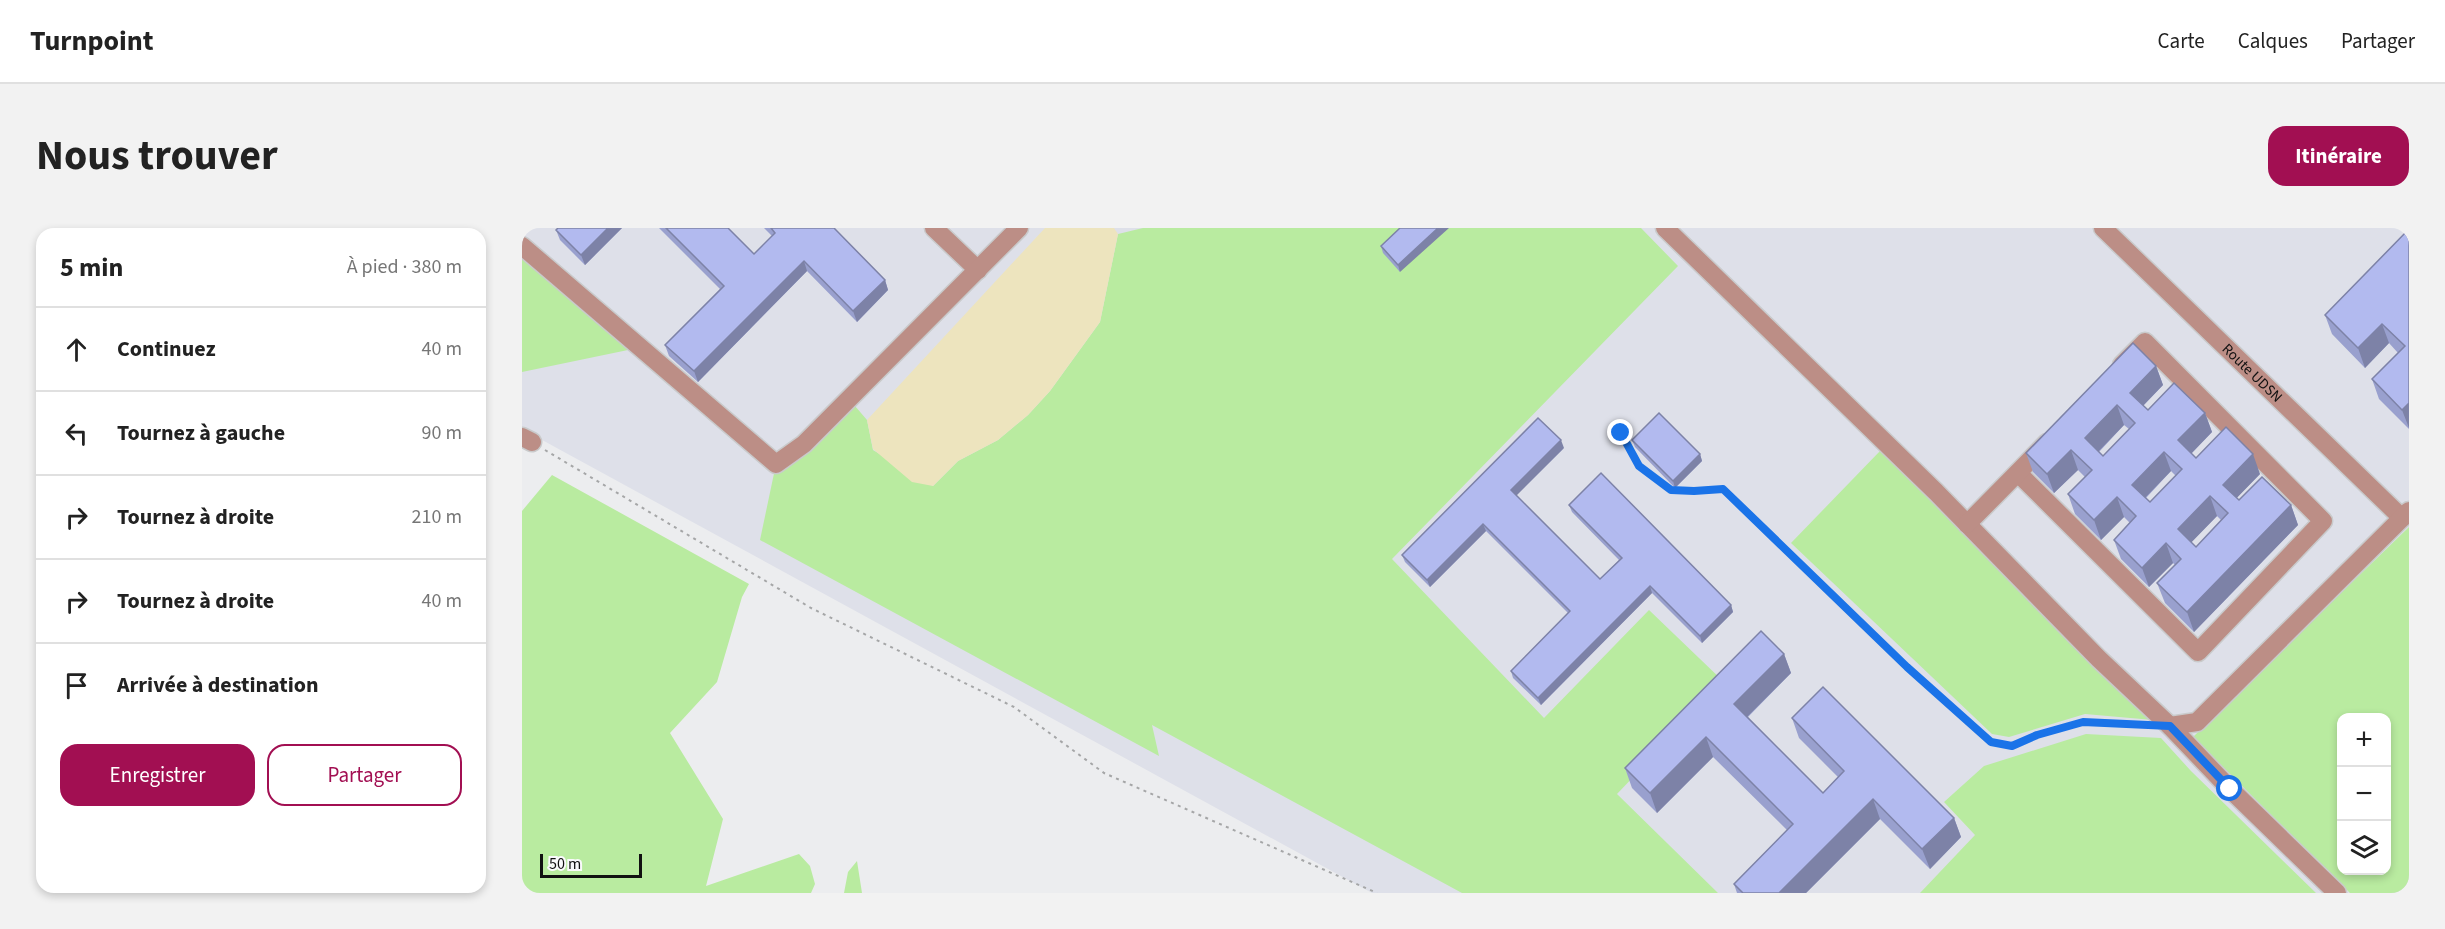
<!DOCTYPE html>
<html lang="fr">
<head>
<meta charset="utf-8">
<style>
  body { margin:0; font-family:"Source Sans 3",sans-serif; background:#f2f2f2; color:#222 }
  .controls { position:absolute; right:18px; bottom:18px; display:grid; overflow:hidden; border-radius:12px; box-shadow:0 3px 9px #0003 }
  .controls button { width:54px; height:54px; display:grid; place-items:center; padding:0; border:0; border-bottom:2px solid #e0e0e0; background:#fff; color:#222; font:30px sans-serif }
  .scale { position:absolute; left:18px; bottom:15px; width:102px; box-sizing:border-box; padding-left:6px; border:3px solid #111; border-top:0; font-size:16px; line-height:21px; white-space:nowrap; color:#111; -webkit-text-stroke:4px #fafafc; paint-order:stroke }
  .stop { position:absolute; width:18px; height:18px; margin:-14px; border:4px solid #1a73e8; border-radius:50%; background:#fff }
  .stop.end { background:#1a73e8; border-color:#fff; box-shadow:0 2px 6px #0008 }
  .list { margin:0; padding:0; list-style:none }
  h2 { display:flex; justify-content:space-between; align-items:center; height:78px; margin:0; padding:0 24px; font-size:26px }
  h2 small { font-size:20px; font-weight:400; color:#767676 }
  .list li { display:grid; grid-template-columns:39px 1fr auto; gap:18px; align-items:center; box-sizing:border-box; height:84px; padding:0 24px; border-top:2px solid #e0e0e0 }
  .list b { display:block; font-size:22px; white-space:nowrap }
  .list em { font-size:20px; font-style:normal; color:#767676 }
  .actions { display:flex; gap:12px; padding:18px 24px }
  .actions a { flex:1; padding:14px 0; border:2px solid #a20f52; border-radius:18px; text-align:center; font-size:21px; color:#a20f52 }
  .actions .main { background:#a20f52; color:#fff }
  .icon { flex:none; width:33px; height:33px; fill:none; stroke:currentColor; stroke-width:2; stroke-linecap:round; stroke-linejoin:round }
  .map { position:relative; flex:none; width:1887px; height:665px; overflow:hidden; border-radius:18px }
  header { display:flex; align-items:center; gap:36px; box-sizing:border-box; height:84px; padding:0 30px; background:#fff; border-bottom:2px solid #e0e0e0 }
  header strong { font-size:28px }
  nav { display:flex; gap:33px; margin-inline-start:auto; font-size:21px }
  .intro { display:flex; align-items:center; justify-content:space-between; box-sizing:border-box; height:144px; padding:0 36px }
  h1 { margin:0; font-size:42px }
  .button { padding:15px 27px; border-radius:18px; background:#a20f52; color:#fff; font-size:21px; font-weight:700 }
  main { display:flex; gap:36px; padding:0 36px }
  aside { flex:1; background:#fff; border-radius:18px; box-shadow:0 3px 9px #0003 }
  .map>svg:first-child { display:block }
  .built { fill:#dee0e9; fill-rule:evenodd }
  .green { fill:#b9eba0; fill-rule:evenodd }
  .sand { fill:#ede4be }
  .lines { fill:none; stroke-linecap:round; stroke-linejoin:round }
  .minor-casing { stroke:#c9cacb; stroke-width:21 }
  .path { stroke:#a5a6a7; stroke-width:2; stroke-dasharray:3 4.5; stroke-linecap:butt }
  .minor { stroke:#bc8e86; stroke-width:18 }
  .wall { fill:#99a0ce; fill-rule:evenodd }
  .shaded-wall { fill:#7d82a7 }
  .building { fill:#b2baef; stroke:#7d82a7; stroke-width:1.5; fill-rule:evenodd }
  .route { stroke:#1a73e8; stroke-width:8 }
  .labels { text-anchor:middle; stroke-width:6; stroke-linejoin:round; paint-order:stroke }
  .street-label { font-size:15px; fill:#111; stroke:#fafafc }
</style>
</head>
<body>
<header>
<strong>Turnpoint</strong>
<nav><a>Carte</a><a>Calques</a><a>Partager</a></nav>
</header>
<div class="intro"><h1>Nous trouver</h1><a class="button">Itinéraire</a></div>
<main>
<aside>
<h2>5 min<small>À pied · 380 m</small></h2>
<ul class="list">
<li><svg class="icon" aria-label="ahead" viewBox="0 0 24 24"><path d="M12 20V5M6 11l6-6 6 6"/></svg><div><b>Continuez</b></div><em>40 m</em></li>
<li><svg class="icon" aria-label="left" viewBox="0 0 24 24"><path d="M17 20v-9H6M10 6l-5 5 5 5"/></svg><div><b>Tournez à gauche</b></div><em>90 m</em></li>
<li><svg class="icon" aria-label="right" viewBox="0 0 24 24"><path d="M7 20v-9h11M14 6l5 5-5 5"/></svg><div><b>Tournez à droite</b></div><em>210 m</em></li>
<li><svg class="icon" aria-label="right" viewBox="0 0 24 24"><path d="M7 20v-9h11M14 6l5 5-5 5"/></svg><div><b>Tournez à droite</b></div><em>40 m</em></li>
<li><svg class="icon" aria-label="arrive" viewBox="0 0 24 24"><path d="M6 21V4h12l-3 4 3 4H6"/></svg><div><b>Arrivée à destination</b></div></li>
</ul>
<div class="actions"><a class="main">Enregistrer</a><a>Partager</a></div>
</aside>
<div class="map">
<svg width="1887" height="665" viewBox="0 0 1887 665">
  <rect width="100%" height="100%" fill="#ecedef"/>
  <path class="built" d="M0,0h1887v665h-1037l-850,-464zM1820,490h44v152h-44z"/>
  <path class="green" d="M621,0h498l37,38 -286,293 152,159 105,-108 75,72 -107,112 101,99h-256l-310,-168 7,31 -399,-216 16,-76 73,-65 18,21 6,30 60,36 25,-25 40,-21 30,-25 22,-24 50,-69 18,-88z
    M0,28l106,94 -106,22z
    M1358,223l273,269 -68,-6 -76,23 -17,-3 -201,-191z
    M30,247l197,109 -7,13 -25,85 -47,51 53,86 -17,67 93,-32 11,12 5,18 -4,9h-289v-382z
    M1887,299v366h-59l-157,-156zM1820,490h44v152h-44z
    M1564,506l75,4 30,33 125,122h-396l55,-58 -31,-33 40,-36z
    M335,633l5,32h-18l4,-21z"/>
  <path class="sand" d="M523,0h69l4,6 -18,88 -50,69 -22,24 -30,25 -40,21 -25,25 -21,-4 -39,-33 -6,-29z"/>
  <g class="lines">
    <defs>
      <g id="minor">
        <path d="M412,0l44,42"/>
        <path d="M1143,0l271,264 163,167 71,67 60,63 107,104"/>
        <path id="s1" d="M1581,0l299,290"/>
        <path d="M0,18l254,218 28,-20 215,-216"/>
        <path d="M0,209l10,5"/>
        <path d="M1496,245l180,179 125,-131 -178,-179 -23,23"/>
        <path d="M1445,296l80,-81"/>
        <path d="M1648,498l27,-4 212,-211"/>
      </g>
    </defs>
    <use href="#minor" class="minor-casing"/>
    <path class="path" d="M1099,205l18,34 32,23 52,-1 184,178 84,75 21,4 25,-11 46,-13 63,3
      M23,222l266,158 203,99 90,66 273,120"/>
    <use href="#minor" class="minor"/>
  </g>
  <path class="wall" d="M100,0l-37,37 -25,-25 -4,-10z
    M137,0h69l26,26 18,-18 -8,-8h70l51,52 3,10 -31,32 -50,-51 -109,111 -29,-26 -4,-11 55,-56z
    M878,0v44l-17,-19 -2,-7z
    M1887,1v200l-30,-30 -7,-20 26,-26 -9,-10 -24,25 -33,-34 -7,-19z
    M1634,138l7,19 -20,21 5,4 57,3 7,19 -21,22 5,4 64,16 -24,24 3,2 52,5 7,20 -104,107 -29,-29 -8,-20 18,-18 -2,-2 -24,24 -28,-28 -7,-19 16,-17 -6,-6 -23,23 -26,-26 -7,-20 17,-17 -7,-7 -24,23 -21,-21 -7,-19zM1602,197l5,4 -26,27 -4,-4zM1649,243l5,5 -26,26 -4,-4zM1695,288l4,4 -25,27 -5,-5z
    M1110,212l68,14 2,7 -27,27 -40,-41z
    M1042,220l-48,47 84,84 19,-19 -47,-48 -3,-7 162,100 2,7 -31,31 -50,-50 -111,112 -28,-27 -2,-7 57,-58 -82,-82 -56,56 -25,-25 -3,-7z
    M1262,426l7,19 -43,44 75,76 15,-16 -39,-39 -7,-20 162,100 7,19 -31,32 -50,-50 -74,74h-69l-3,-9 53,-54 -74,-73 -56,56 -25,-25 -7,-20z"/>
  <path class="shaded-wall" d="M86,0h14l-37,37 -4,-10z
    M916,0h11l-49,44 -2,-7z
    M282,33l3,10 -109,111 -4,-11z
    M363,52l3,10 -31,32 -4,-11z
    M1860,96l7,19 -24,25 -7,-20z
    M1634,138l7,19 -26,27 -7,-19z
    M1887,175v25l-7,-18z
    M1595,177l7,20 -32,33 -7,-20z
    M1683,185l7,19 -27,28 -7,-20z
    M1039,212l3,8 -50,50 -3,-8z
    M1549,222l7,20 -24,23 -7,-19z
    M1642,224l7,19 -32,33 -7,-19z
    M1178,226l2,7 -27,27 -2,-7z
    M1731,226l7,20 -30,31 -7,-20z
    M1688,268l7,20 -32,33 -7,-20z
    M1595,269l7,20 -23,23 -7,-20z
    M1769,277l7,20 -104,107 -7,-20z
    M961,296l3,7 -56,56 -3,-7z
    M1644,315l7,20 -24,24 -7,-19z
    M1128,358l2,7 -111,112 -3,-7z
    M1209,377l2,7 -31,31 -2,-7z
    M1262,426l7,19 -50,50 -7,-19z
    M1184,509l7,20 -56,56 -7,-20z
    M1351,571l7,20 -74,74h-27z
    M1432,590l7,19 -31,32 -8,-20z"/>
  <path class="building" d="M36,0h50l-27,27 -25,-25z
    M144,0h62l26,26 21,-21 -4,-5h63l51,52 -32,31 -49,-50 -110,110 -29,-26 59,-59z
    M878,0h38l-40,37 -17,-19z
    M1887,1v174l-7,7 -30,-31 33,-33 -23,-22 -24,24 -33,-33z
    M1611,115l23,23 -26,27 18,17 26,-27 31,30 -27,27 18,18 30,-31 27,27 -30,31 16,15 23,-23 29,28 -104,107 -30,-29 24,-24 -15,-16 -24,25 -28,-28 22,-24 -19,-19 -23,23 -26,-26 24,-24 -21,-20 -24,24 -21,-21zM1595,177l18,18 -32,33 -18,-18zM1642,224l18,17 -32,33 -18,-17zM1688,268l18,17 -32,34 -18,-18z
    M1137,185l41,41 -27,27 -41,-41z
    M1016,190l23,22 -50,50 89,89 22,-21 -53,-53 32,-32 130,132 -31,31 -50,-50 -112,112 -27,-27 59,-60 -87,-87 -56,56 -25,-25z
    M1239,403l23,23 -50,50 89,89 21,-22 -52,-53 31,-31 131,131 -32,31 -49,-50 -94,94h-36l-9,-9 59,-60 -87,-87 -56,56 -25,-25z"/>
  <g class="lines">
    <path class="route" d="M1099,205l18,33 32,24 23,1 29,-2 184,178 84,75 21,4 25,-11 46,-13 87,4 60,63"/>
  </g>
  <g class="labels">
    <g class="street-label">
      <text dy="5" stroke="none"><textPath href="#s1" startOffset="208">Route UDSN</textPath></text>
    </g>
  </g>
</svg>
<div class="controls">
<button>+</button>
<button>−</button>
<button><svg class="icon" aria-label="layers" viewBox="0 0 24 24"><path d="M12 4l9 5-9 5-9-5zM3 14l9 5 9-5"/></svg></button>
</div>
<div class="scale">50 m</div>
<div class="stop" style="left:1708px;top:561px"></div>
<div class="stop end" style="left:1099px;top:205px"></div>
</div>
</main>
</body>
</html>
